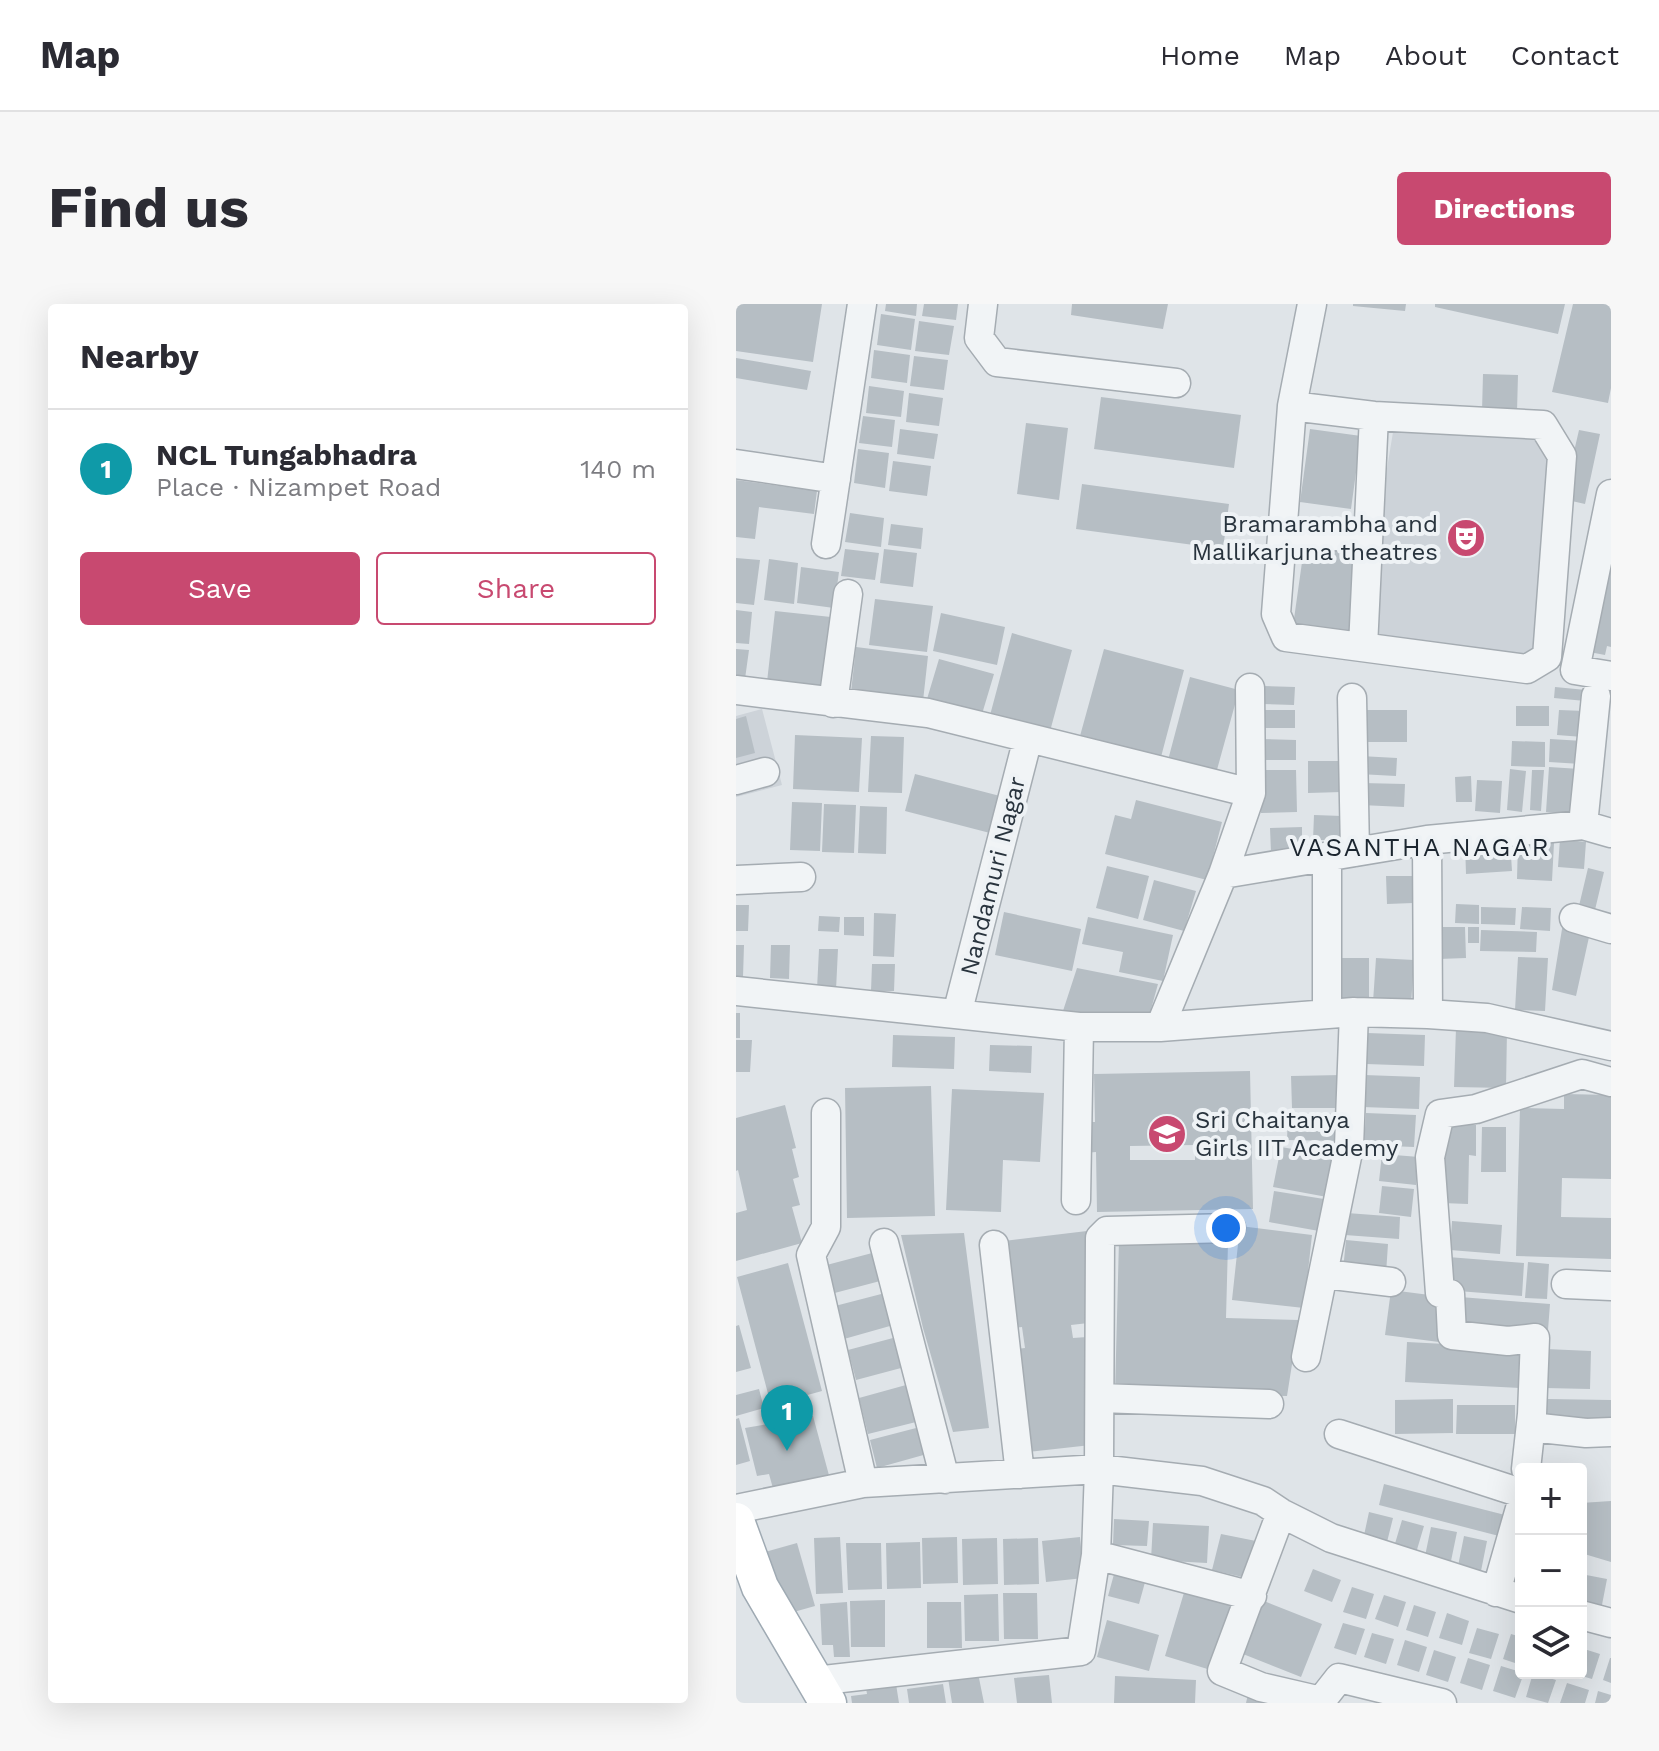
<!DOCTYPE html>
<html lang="en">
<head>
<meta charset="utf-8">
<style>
  body { margin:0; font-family:"Work Sans",sans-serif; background:#f7f7f7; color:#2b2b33 }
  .controls { position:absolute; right:24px; bottom:24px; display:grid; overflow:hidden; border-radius:8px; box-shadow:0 8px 32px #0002 }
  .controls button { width:72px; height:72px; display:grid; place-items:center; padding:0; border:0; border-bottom:2px solid #e1e1e2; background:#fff; color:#2b2b33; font:40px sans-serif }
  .you { position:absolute; left:490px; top:924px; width:28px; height:28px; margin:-20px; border:6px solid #fff; border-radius:50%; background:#1a73e8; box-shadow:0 0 0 12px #1a73e833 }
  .badge { display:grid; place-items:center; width:52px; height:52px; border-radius:50%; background:#c84970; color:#fff; font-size:26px; font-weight:700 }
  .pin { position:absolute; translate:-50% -66px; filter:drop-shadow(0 2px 4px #0008) }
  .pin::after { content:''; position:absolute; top:42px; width:28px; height:24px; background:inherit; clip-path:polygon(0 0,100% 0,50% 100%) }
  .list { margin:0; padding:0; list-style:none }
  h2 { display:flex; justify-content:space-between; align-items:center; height:104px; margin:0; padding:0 32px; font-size:34px }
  h2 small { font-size:26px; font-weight:400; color:#7c7c81 }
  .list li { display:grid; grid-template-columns:52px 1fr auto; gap:24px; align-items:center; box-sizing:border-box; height:120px; padding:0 32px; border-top:2px solid #e1e1e2 }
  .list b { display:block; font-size:30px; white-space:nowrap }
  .list p { margin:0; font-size:26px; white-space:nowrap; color:#7c7c81 }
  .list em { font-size:26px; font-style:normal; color:#7c7c81 }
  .actions { display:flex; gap:16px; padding:24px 32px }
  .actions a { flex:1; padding:18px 0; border:2px solid #c84970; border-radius:8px; text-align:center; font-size:28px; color:#c84970 }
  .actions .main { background:#c84970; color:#fff }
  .icon { flex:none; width:44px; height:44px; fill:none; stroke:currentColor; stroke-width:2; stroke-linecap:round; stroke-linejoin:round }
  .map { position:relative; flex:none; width:875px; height:1399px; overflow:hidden; border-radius:8px }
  header { display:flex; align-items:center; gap:48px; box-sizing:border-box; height:112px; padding:0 40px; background:#fff; border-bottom:2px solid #e1e1e2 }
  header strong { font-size:38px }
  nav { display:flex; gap:44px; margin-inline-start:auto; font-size:28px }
  .intro { display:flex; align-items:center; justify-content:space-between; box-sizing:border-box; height:192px; padding:0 48px }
  h1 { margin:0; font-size:56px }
  .button { padding:20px 36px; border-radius:8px; background:#c84970; color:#fff; font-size:28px; font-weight:700 }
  main { display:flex; gap:48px; padding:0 48px }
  aside { flex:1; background:#fff; border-radius:8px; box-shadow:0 8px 32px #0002 }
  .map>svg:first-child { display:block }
  .built { fill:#cdd3d9 }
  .building { fill:#b6bec4; fill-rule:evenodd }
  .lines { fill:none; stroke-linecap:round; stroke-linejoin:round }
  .minor-casing { stroke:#a5acb2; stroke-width:31 }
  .major-casing { stroke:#9faab3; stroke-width:39 }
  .minor { stroke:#f1f4f6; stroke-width:28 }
  .major { stroke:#fff; stroke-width:36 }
  .labels { text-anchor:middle; stroke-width:8; stroke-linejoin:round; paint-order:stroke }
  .poi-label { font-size:24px; fill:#29343e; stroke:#eef2f5; text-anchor:end }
  .street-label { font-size:24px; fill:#29343e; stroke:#eef2f5 }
  .neighbourhood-label { font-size:26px; letter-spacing:2px; fill:#1b252f; stroke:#eef2f5 }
</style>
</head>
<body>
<header>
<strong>Map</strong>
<nav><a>Home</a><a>Map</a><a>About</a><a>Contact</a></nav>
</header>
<div class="intro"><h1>Find us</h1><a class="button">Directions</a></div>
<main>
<aside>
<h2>Nearby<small></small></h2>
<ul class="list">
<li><span class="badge" style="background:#0f9aa8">1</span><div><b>NCL Tungabhadra</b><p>Place · Nizampet Road</p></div><em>140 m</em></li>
</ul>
<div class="actions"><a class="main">Save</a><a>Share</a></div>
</aside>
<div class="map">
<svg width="875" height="1399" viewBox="0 0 875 1399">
  <rect width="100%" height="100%" fill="#dfe4e8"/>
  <path class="built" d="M658,122l171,5 -18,226 -189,-12z
    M26,405l20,76 -46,12v-81z"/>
  <path class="building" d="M0,0h86l-9,58 -77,-11z
    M150,0h31l-1,12 -31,-5z
    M188,0h34l-2,16 -34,-4z
    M336,0h96l-5,25 -92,-14z
    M617,0h53l-1,7 -52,-5z
    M699,0h130l-7,30 -123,-27z
    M837,0h38v84l-3,15 -56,-11z
    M145,10l34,5 -4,31 -34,-5z
    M183,17l35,5 -5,29 -34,-4z
    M138,46l36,5 -3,28 -36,-5z
    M178,52l34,4 -4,30 -34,-4z
    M0,54l75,13 -4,19 -71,-12z
    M747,70l35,1 -1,37 -35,-1z
    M133,82l35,5 -3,26 -35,-4z
    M173,89l34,5 -4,28 -33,-4z
    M365,93l140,18 -7,53 -140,-19z
    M127,112l32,4 -3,27 -33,-4z
    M290,119l42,5 -9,72 -42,-6z
    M164,125l38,5 -4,25 -37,-5z
    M574,125l51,7 -10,73 -51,-7z
    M843,126l21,4 -15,70 -22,-5z
    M122,145l31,4 -4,35 -31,-5z
    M157,157l38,5 -4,30 -38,-5z
    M0,176l81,11 -3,23 -55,-7 -4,32 -19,-2z
    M346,180l147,20 -6,45 -147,-20z
    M114,209l34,5 -3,29 -36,-5z
    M155,220l32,4 -2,21 -33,-4z
    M875,223v120l-4,-1 -2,9 -21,-4z
    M569,237l60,8 -11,85 -61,-8z
    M109,245l34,4 -4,27 -34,-4z
    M148,245l33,4 -4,34 -33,-4z
    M0,254l24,2 -6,45 -18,-2z
    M33,255l29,4 -4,41 -30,-4z
    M65,263l38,5 -5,36 -37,-5z
    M139,295l58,7 -6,46 -58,-7z
    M0,306l16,2 -3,32 -13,-1z
    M39,307l56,6 -9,72 -55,-7z
    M205,309l64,14 -8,38 -64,-14z
    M276,329l60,17 -23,85 -60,-16z
    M120,343l72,9 -5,45 -72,-9z
    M0,345l13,1 -5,36 -8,-1z
    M368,345l80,21 -23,87 -81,-21z
    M203,355l55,15 -12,40 -55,-15z
    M454,373l49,13 -24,87 -48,-13z
    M527,382l32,1 -1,18 -32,-1z
    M819,383l31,3 -1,11 -31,-3z
    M780,402h33v20h-33z
    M527,406h32v18h-31z
    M627,406h44v32h-44z
    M823,406l26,1 -2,26 -26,-2z
    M10,412l9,37 -19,5v-39z
    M59,431l67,3 -3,54 -66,-3z
    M135,432l33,1 -2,56 -34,-1z
    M523,435l37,1v20h-37z
    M814,435l33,2 -2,23 -32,-2z
    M776,437l33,1v25l-34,-1z
    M624,452l37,2 -1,18 -37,-2z
    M572,457h34v31l-34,1z
    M813,463l31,2 -3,45 -31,-2z
    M774,465l16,2 -4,41 -15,-2z
    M524,466h36l1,42 -36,1z
    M796,466h12l-3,41 -11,-1z
    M179,470l85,22 -10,37 -85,-22z
    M735,472l1,26h-16l-1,-25z
    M741,476l25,1 -2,32 -25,-2z
    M626,479l43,1 -1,23 -43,-2z
    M400,496l86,22 -15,58 -102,-26 10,-39 16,4z
    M56,498l30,1 -2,48 -30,-1z
    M88,500l32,1 -2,48 -32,-1z
    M124,502l27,1 -1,47 -28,-1z
    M578,511l28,1v24h-29z
    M566,523v25h-31l-1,-24z
    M824,535l26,3 -2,27 -26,-2z
    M774,536l2,31 -46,3 -1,-31z
    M782,538l36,1 -2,38 -35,-2z
    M371,562l42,10 -11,43 -42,-11z
    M852,564l16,4 -10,42 -16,-4z
    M650,572h26l1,27 -26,1z
    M418,576l42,11 -12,40 -41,-11z
    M720,600l23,1v19l-24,-1z
    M0,601h13l-1,26h-12z
    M745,603l35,1 -1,17 -34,-1z
    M786,603l29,1 -1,23 -30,-2z
    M268,608l77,17 -9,42 -77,-16z
    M138,609l22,1 -2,43 -21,-1z
    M83,612l21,1 -1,15 -21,-1z
    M108,613h20v19l-20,-1z
    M352,613l85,18 -10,46 -44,-9 4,-20 -41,-8z
    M827,619l28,5 -15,68 -24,-6z
    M702,623h27l1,31 -27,1z
    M732,623h11v16h-11z
    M745,626l56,2 -1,20 -56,-1z
    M0,641h8l-1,32h-7z
    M35,641h19l-1,34 -19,-1z
    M83,645h19l-2,41 -19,-1z
    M782,653l30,1 -3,53 -30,-1z
    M599,654h34v43l-34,-1z
    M640,654l38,2 -3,45 -38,-3z
    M136,660h23l-1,27h-23z
    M341,664l81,16 -8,29h-14l-3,9 -72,-5z
    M0,709h4v25h-4z
    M720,724l51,2 -1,58 -52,-1z
    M631,729l58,2 -1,31 -58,-2z
    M157,731l62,2 -1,32 -62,-2z
    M0,736h16l-2,32h-14z
    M254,741l42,1 -1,27 -42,-2z
    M514,767l3,138 -156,3 -1,-60 -12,1v-31h11l-1,-48zM459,841v15h-65v-14z
    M606,771l1,33h-51l-1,-32z
    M628,771l56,2 -1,32 -57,-2z
    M195,782l4,130 -88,2 -2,-130z
    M216,785l92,4 -4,69 -37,-2 -2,52 -55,-2z
    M828,790l47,1v84l-49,-1 -1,39 50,1v41l-95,-3 4,-148 44,1z
    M49,801l11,43 -4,1 7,28 -6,2 7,26 -8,2 10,36 -66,18v-48l11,-3 -9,-40 -2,1v-53z
    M552,809l55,1v27l-56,-1z
    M630,809l50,2 -2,32 -50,-2z
    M708,820l32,1v31l-7,-1 -1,49 -26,-1z
    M746,823h24v45h-25z
    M545,843l53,9 -7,41 -54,-10z
    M646,850l37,3 -3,28 -37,-4z
    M646,882l32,3 -3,28 -32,-4z
    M538,887l50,8 -5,32 -50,-9z
    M611,909l53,4 -1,22 -54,-4z
    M716,917l50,4 -2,29 -50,-4z
    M504,922l72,9 -8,73 -72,-8z
    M351,927l10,91 -26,3 2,13 14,-1 6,52 -8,1 6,55 -63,7 -12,-103 9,-1 -3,-21 -8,1 -10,-87z
    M228,929l25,195 -36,4 -30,-104 -22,-93z
    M383,936l109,3 -2,75 73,2 -12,76 -172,-3z
    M610,936l42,4 -2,30 -43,-4z
    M140,948l8,28 -57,15 -8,-28z
    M712,953l76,6 -2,33 -77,-6z
    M792,958l21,2 -2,35 -22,-1z
    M52,959l34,128 -51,14 -34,-128z
    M655,986l54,7 -6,45 -54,-7z
    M153,988l8,32 -53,15 -9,-33z
    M724,993l90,7 -2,26 -91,-7z
    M3,1021l12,43 -15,4v-46z
    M157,1034l8,30 -45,12 -8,-30z
    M671,1038l115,6 -2,40 -115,-6z
    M810,1045l45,2 -1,38 -45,-1z
    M170,1081l10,37 -48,12 -9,-36z
    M23,1085l5,19 -28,8v-21z
    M717,1095v34l-58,1v-34z
    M811,1095l64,1v29l-65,-9z
    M721,1101h58v29h-59z
    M77,1112l17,63 -56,13 -5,-18 -12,2 -12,-48z
    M3,1114l11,43 -14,4v-46z
    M184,1123l7,27 -50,14 -7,-28z
    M648,1180l121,31 -6,21 -120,-31z
    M875,1197v61l-30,-9v-50z
    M633,1208l24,6 -7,28 -23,-6z
    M378,1215l35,2 -2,25 -34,-1z
    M666,1216l22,6 -8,27 -22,-6z
    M417,1219l56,3 -2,37 -56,-3z
    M695,1223l26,5 -6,29 -26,-5z
    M485,1230l35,7 -9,37 -35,-8z
    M728,1232l23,5 -6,30 -23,-5z
    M104,1233l3,56 -27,1 -2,-56z
    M221,1233l1,46 -35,1 -1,-46z
    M344,1233l4,41 -38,4 -4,-41z
    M261,1234l1,46 -35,1 -1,-46z
    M302,1234l1,46 -35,1 -1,-46z
    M184,1238l1,46 -34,1 -1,-46z
    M61,1239l18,63 -32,9 -18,-63z
    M110,1239h35l1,46 -34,1z
    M380,1263l31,8 -8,29 -31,-8z
    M577,1265l28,11 -9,22 -28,-11z
    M845,1270l26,5 -6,31 -20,-4z
    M450,1282l49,15 -21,70 -49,-15z
    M616,1283l22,7 -8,25 -23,-7z
    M267,1289h34l1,46h-34z
    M262,1290l1,47h-34l-1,-46z
    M648,1291l22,7 -8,25 -23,-8z
    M149,1296v47h-34l-1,-46z
    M528,1297l58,23 -21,53 -58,-23z
    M111,1298l3,55h-16l-1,-12h-11l-2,-41z
    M191,1298h34l1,46h-35z
    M678,1301l22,7 -8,25 -22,-7z
    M711,1309l22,8 -7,24 -23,-7z
    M371,1316l52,15 -10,36 -52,-14z
    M607,1319l22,6 -9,26 -22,-7z
    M741,1324l22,6 -8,25 -22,-6z
    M636,1329l22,6 -8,25 -22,-7z
    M775,1330l10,3v28l-18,-6z
    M669,1336l22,7 -8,25 -22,-7z
    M845,1344l19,6 -8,25 -17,-5 6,-1z
    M698,1346l22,7 -8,25 -22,-7z
    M732,1354l22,7 -8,25 -22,-7z
    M874,1354h1v25l-8,-3z
    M765,1362l23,7 -9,25 -22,-7z
    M242,1369l6,30h-32l-4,-25z
    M797,1369l23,7 -8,23 -22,-6z
    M313,1371l3,28h-35l-3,-25z
    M379,1372l81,4 -1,23h-81z
    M831,1379l22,7 -4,13h-25z
    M160,1380l3,19h-47l-1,-7 16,-2 -1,-6z
    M207,1380l3,19h-37l-2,-14z
    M862,1387l13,4v8h-16z
    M512,1390l35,9h-37z"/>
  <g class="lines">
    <defs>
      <path id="minor" d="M247,0l-4,34 18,24 179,21
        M556,102l82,10 169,9 19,31 -15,201 -20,12 -241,-32 -10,-23 16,-208 20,-102
        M0,160l100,15
        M875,190l-36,176 36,6
        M546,227l86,8
        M90,240l36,-240
        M627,343l11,-231
        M514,384l1,105
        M0,386l192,23 323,80 -28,81 -63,153
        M616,394l3,154
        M97,399l15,-109
        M0,476l29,-8
        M847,521l13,-129
        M691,536l1,174
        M487,570l204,-34 156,-15 28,8
        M0,576l65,-3
        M838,614l37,11
        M0,687l343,36h81l194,-15 74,2 59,4 124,28
        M221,710l71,-276
        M591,710v-157
        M90,809v114l-15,28 52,228
        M340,896l3,-173
        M148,939l61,236
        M258,941l26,229
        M589,970l66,8
        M830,980l45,2
        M570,1053l43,-210 5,-135
        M364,1094l169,6
        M795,1123l55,6 25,-1
        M603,1130l182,59
        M790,1165l6,-55 3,-76 -27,3 -56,-6 -2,-41 -10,-1 -10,-136 10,-43 36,-5 106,-35 29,8
        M0,1205l127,-26 236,-14 103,12 61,20 18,12 50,25 190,61
        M545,1209l-59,158 39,16 60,14 18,-23 103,25
        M360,1251l156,41
        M760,1288l25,-87
        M845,1311l30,8
        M79,1377l266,-30 15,-96 3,-86 1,-231 7,-7 124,-3"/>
      <path id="major" d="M0,1217l24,66 68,116"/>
    </defs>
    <use href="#minor" class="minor-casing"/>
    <use href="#major" class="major-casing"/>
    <use href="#minor" class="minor"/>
    <use href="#major" class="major"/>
  </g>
  <defs>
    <symbol id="theatre-disc" viewBox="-11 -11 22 22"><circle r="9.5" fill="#c84970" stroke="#eef2f5"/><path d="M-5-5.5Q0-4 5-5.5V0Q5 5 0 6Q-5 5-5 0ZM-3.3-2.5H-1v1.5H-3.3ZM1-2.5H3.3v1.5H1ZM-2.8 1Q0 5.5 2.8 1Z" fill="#fff"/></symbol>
    <symbol id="university-disc" viewBox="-11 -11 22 22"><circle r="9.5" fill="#c84970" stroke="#eef2f5"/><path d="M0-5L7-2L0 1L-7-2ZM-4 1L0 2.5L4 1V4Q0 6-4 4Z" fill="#fff"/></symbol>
  </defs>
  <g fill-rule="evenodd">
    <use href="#theatre-disc" x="708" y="212" width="44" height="44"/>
    <use href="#university-disc" x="409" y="808" width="44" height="44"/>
  </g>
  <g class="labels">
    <g class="poi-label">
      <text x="702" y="228">Bramarambha and<tspan x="702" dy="28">Mallikarjuna theatres</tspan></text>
      <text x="459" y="824" text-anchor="start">Sri Chaitanya<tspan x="459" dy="28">Girls IIT Academy</tspan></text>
    </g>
    <g class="street-label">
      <text transform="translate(257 572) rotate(-76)" y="8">Nandamuri Nagar</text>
    </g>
    <g class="neighbourhood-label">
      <text x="684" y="552">VASANTHA NAGAR</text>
    </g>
  </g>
</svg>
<div class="controls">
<button>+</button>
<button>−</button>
<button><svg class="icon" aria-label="layers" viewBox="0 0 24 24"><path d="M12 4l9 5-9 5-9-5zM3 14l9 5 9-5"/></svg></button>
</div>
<div class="you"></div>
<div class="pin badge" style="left:51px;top:1147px;background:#0f9aa8">1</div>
</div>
</main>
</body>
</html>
